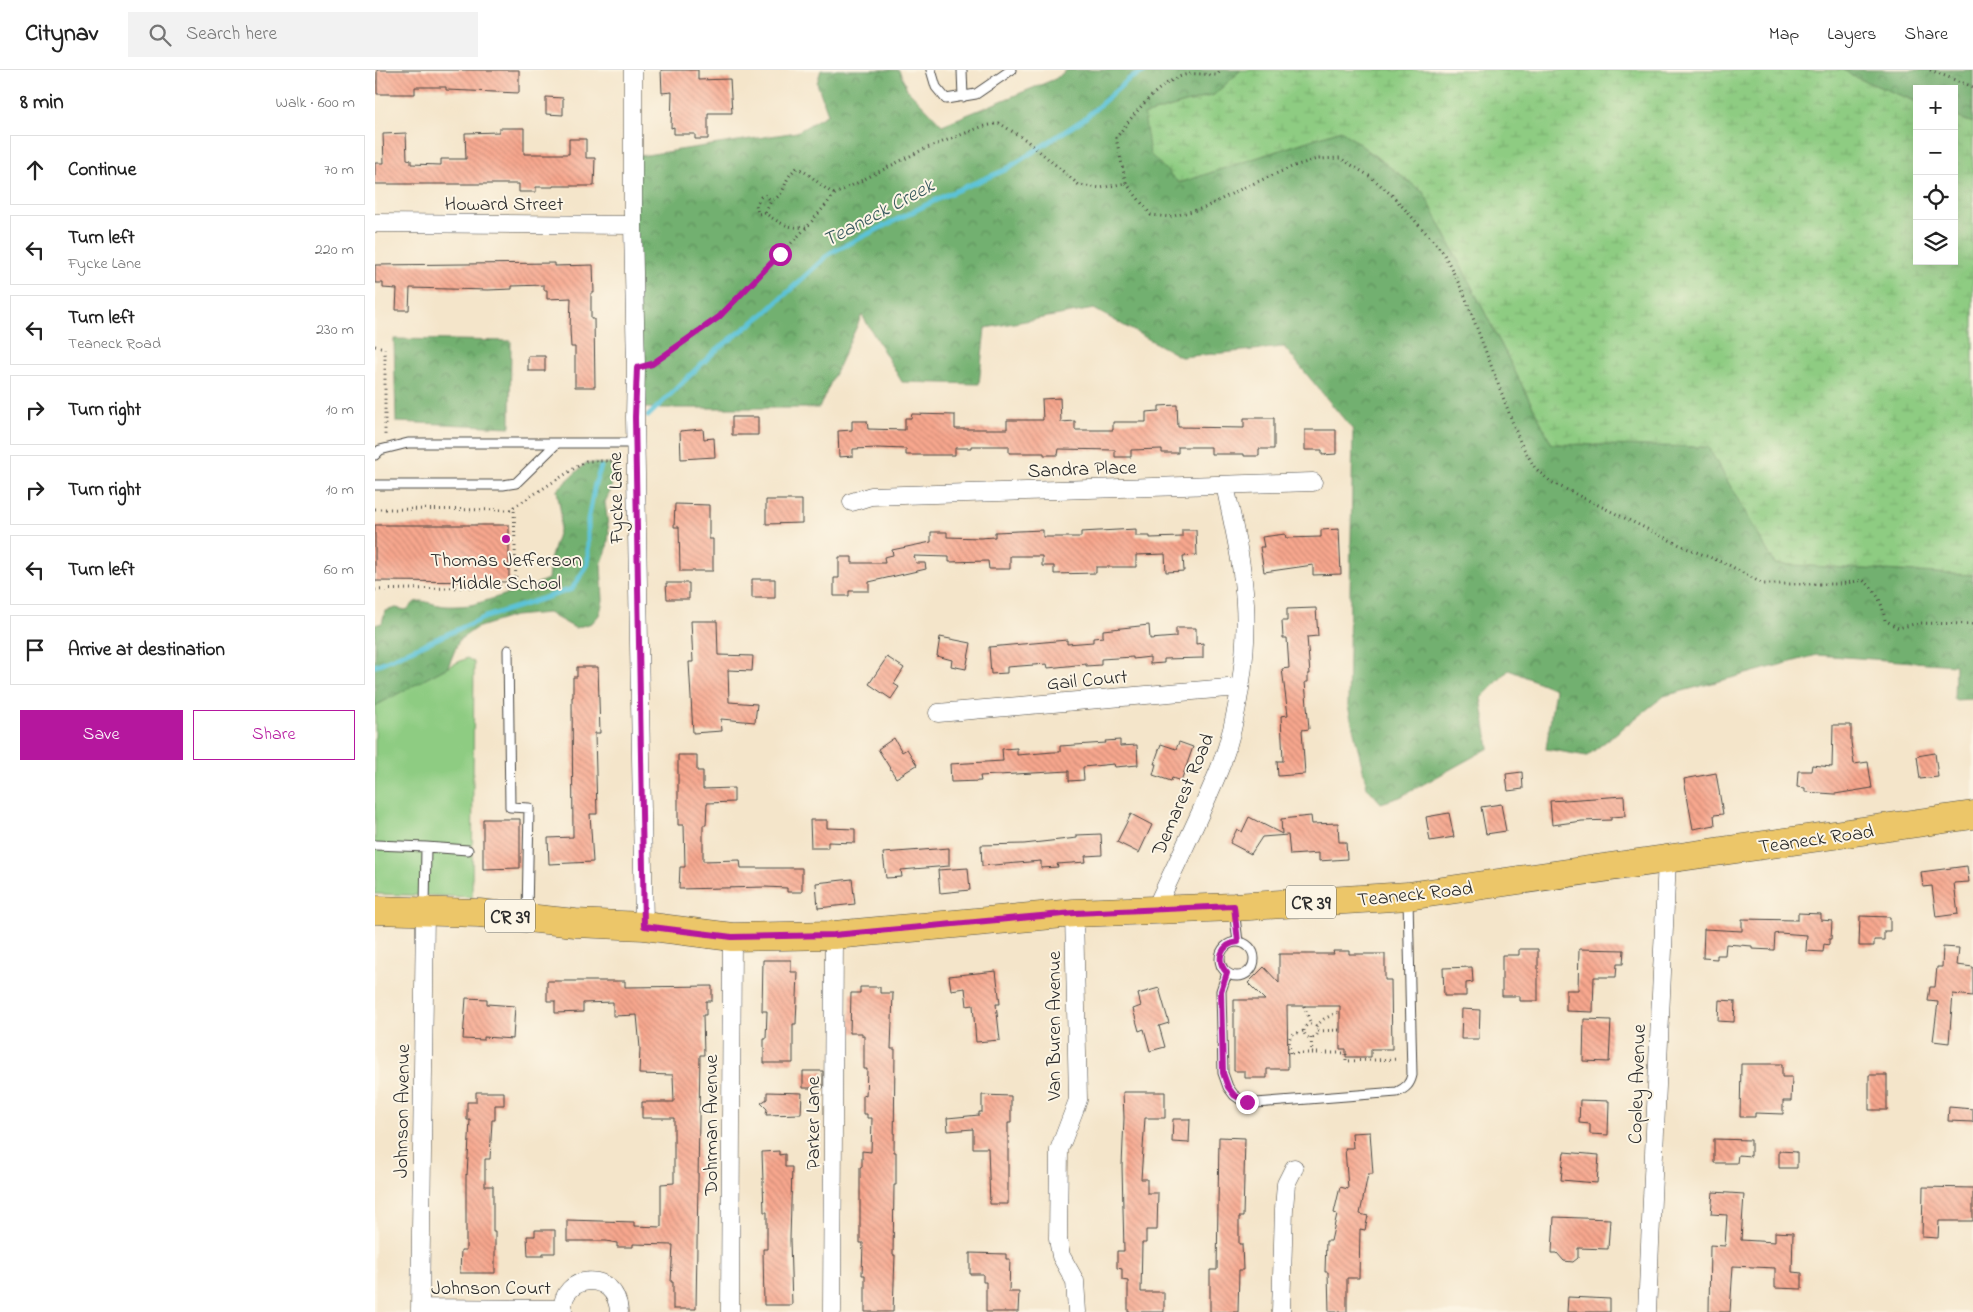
<!DOCTYPE html>
<html lang="en">
<head>
<meta charset="utf-8">
<style>
  body { margin:0; font-family:"Indie Flower",sans-serif; background:#f2f2f2; color:#222 }
  .controls { position:absolute; right:15px; top:15px; display:grid; overflow:hidden; border-radius:0px; box-shadow:0 5px 20px #0002 }
  .controls button { width:45px; height:45px; display:grid; place-items:center; padding:0; border:0; border-bottom:1px solid #e0e0e0; background:#fff; color:#222; font:25px sans-serif }
  .stop { position:absolute; width:15px; height:15px; margin:-11px; border:4px solid #b5179e; border-radius:50%; background:#fff }
  .stop.end { background:#b5179e; border-color:#fff; box-shadow:0 1px 5px #0008 }
  .list { margin:0; padding:0; list-style:none }
  h2 { display:flex; justify-content:space-between; align-items:center; height:65px; margin:0; padding:0 20px; font-size:21px }
  h2 small { font-size:16px; font-weight:400; color:#767676 }
  .list li { display:grid; grid-template-columns:32px 1fr auto; gap:15px; align-items:center; box-sizing:border-box; height:70px; margin:0 10px 10px; padding:0 10px; border:1px solid #e0e0e0; border-radius:0px }
  .list b { display:block; font-size:19px; white-space:nowrap }
  .list p { margin:0; font-size:16px; white-space:nowrap; color:#767676 }
  .list em { font-size:16px; font-style:normal; color:#767676 }
  .actions { display:flex; gap:10px; padding:15px 20px }
  .actions a { flex:1; padding:11px 0; border:1px solid #b5179e; border-radius:0px; text-align:center; font-size:18px; color:#b5179e }
  .actions .main { background:#b5179e; color:#fff }
  .icon { flex:none; width:28px; height:28px; fill:none; stroke:currentColor; stroke-width:2; stroke-linecap:round; stroke-linejoin:round }
  .map { position:relative; flex:none; width:1598px; height:1242px; overflow:hidden }
  header { display:flex; align-items:center; gap:30px; box-sizing:border-box; height:70px; padding:0 25px; background:#fff; border-bottom:1px solid #e0e0e0 }
  header strong { font-size:24px }
  nav { display:flex; gap:28px; margin-inline-start:auto; font-size:18px }
  .search { width:350px; height:45px; background:#f2f2f2; display:flex; align-items:center; gap:12px; box-sizing:border-box; padding:0 18px; border-radius:0px; color:#767676; font-size:19px }
  main { display:flex }
  aside { flex:1; background:#fff }
  .map>svg:first-child { display:block }
  .grass { fill:#8ecc82; stroke:#5c7c56 }
  .forest { fill:url(#forest-crowns); stroke:#4e6e4e }
  .wetland { fill:url(#wetland-marsh); stroke:#5c7c56 }
  .lines { fill:none; stroke-linecap:round; stroke-linejoin:round }
  .stream { stroke:#5bc3d8; stroke-width:5 }
  .building { fill:url(#building-back-hatch) }
  .service-casing { stroke:#494743; stroke-width:11 }
  .minor-casing { stroke:#494743; stroke-width:19 }
  .primary-casing { stroke:#494743; stroke-width:29 }
  .path { stroke:#494743; stroke-width:3; stroke-dasharray:1 4; stroke-linecap:butt }
  .service { stroke:#fff; stroke-width:9 }
  .minor { stroke:#fff; stroke-width:18 }
  .primary { stroke:#ecc669; stroke-width:28 }
  .route { stroke:#b5179e; stroke-width:6 }
  .poi-dot { fill:#b5179e; stroke:#fcf5e5; stroke-width:2 }
  .labels { text-anchor:middle; stroke-width:4; stroke-linejoin:round; paint-order:stroke }
  .shield { fill:#fcf5e5; stroke:#6a6863; stroke-width:1 }
  .shield-label { font-size:19px; font-weight:bold; fill:#2b2b2b }
  .street-label { font-size:20px; fill:#2b2b2b; stroke:#fcf5e5 }
  .poi-label { font-size:20px; fill:#2b2b2b; stroke:#fcf5e5 }
  .water-label { font-size:21px; font-style:italic; fill:#39595f; stroke:#fcf5e5 }
</style>
</head>
<body>
<header>
<strong>Citynav</strong>
<div class="search"><svg class="icon" aria-label="search" viewBox="0 0 24 24"><circle cx="10" cy="10" r="6"/><path d="M15 15l6 6"/></svg>Search here</div>
<nav><a>Map</a><a>Layers</a><a>Share</a></nav>
</header>
<main>
<aside>
<h2>8 min<small>Walk · 600 m</small></h2>
<ul class="list">
<li><svg class="icon" aria-label="ahead" viewBox="0 0 24 24"><path d="M12 20V5M6 11l6-6 6 6"/></svg><div><b>Continue</b></div><em>70 m</em></li>
<li><svg class="icon" aria-label="left" viewBox="0 0 24 24"><path d="M17 20v-9H6M10 6l-5 5 5 5"/></svg><div><b>Turn left</b><p>Fycke Lane</p></div><em>220 m</em></li>
<li><svg class="icon" aria-label="left" viewBox="0 0 24 24"><path d="M17 20v-9H6M10 6l-5 5 5 5"/></svg><div><b>Turn left</b><p>Teaneck Road</p></div><em>230 m</em></li>
<li><svg class="icon" aria-label="right" viewBox="0 0 24 24"><path d="M7 20v-9h11M14 6l5 5-5 5"/></svg><div><b>Turn right</b></div><em>10 m</em></li>
<li><svg class="icon" aria-label="right" viewBox="0 0 24 24"><path d="M7 20v-9h11M14 6l5 5-5 5"/></svg><div><b>Turn right</b></div><em>10 m</em></li>
<li><svg class="icon" aria-label="left" viewBox="0 0 24 24"><path d="M17 20v-9H6M10 6l-5 5 5 5"/></svg><div><b>Turn left</b></div><em>60 m</em></li>
<li><svg class="icon" aria-label="arrive" viewBox="0 0 24 24"><path d="M6 21V4h12l-3 4 3 4H6"/></svg><div><b>Arrive at destination</b></div></li>
</ul>
<div class="actions"><a class="main">Save</a><a>Share</a></div>
</aside>
<div class="map">
<svg width="1598" height="1242" viewBox="0 0 1598 1242">
  <defs>
    <pattern id="forest-crowns" width="20" height="18" patternUnits="userSpaceOnUse" patternTransform="scale(1.25)"><rect width="20" height="18" fill="#72b070"/><path d="M2 6a3 3 0 1 1 6 0M12 15a3 3 0 1 1 6 0" fill="none" stroke="#5e8f5c"/></pattern>
    <pattern id="wetland-marsh" width="20" height="14" patternUnits="userSpaceOnUse" patternTransform="scale(1.25)"><rect width="20" height="14" fill="#8ecc82"/><path d="M1 5h8M5 5V1M11 12h8M15 12V8" fill="none" stroke="#7baf70"/></pattern>
    <pattern id="building-back-hatch" width="6" height="6" patternUnits="userSpaceOnUse" patternTransform="scale(1.25)"><rect width="6" height="6" fill="#f8a78e"/><path d="M-1 5l2 2M0 0l6 6M5-1l2 2" fill="none" stroke="#c98874"/></pattern>
  </defs>
  <rect width="100%" height="100%" fill="#fcf5e5"/>
  <filter id="ink" filterUnits="userSpaceOnUse"><feTurbulence type="fractalNoise" baseFrequency=".02" numOctaves="2"/><feDisplacementMap in="SourceGraphic" scale="10" xChannelSelector="R" yChannelSelector="G"/><feConvolveMatrix kernelMatrix="1 2 1 2 8 2 1 2 1" color-interpolation-filters="sRGB"/></filter>
  <filter id="wash" filterUnits="userSpaceOnUse"><feTurbulence type="fractalNoise" baseFrequency=".0096" numOctaves="4" result="noise"/><feDisplacementMap in="SourceGraphic" scale="20" xChannelSelector="R" yChannelSelector="G"/><feGaussianBlur stdDeviation="1.12" result="paint"/><feColorMatrix in="noise" values="0 0 0 0 0 0 0 0 0 0 0 0 0 0 0 0 0 1.4 0 .05"/><feComposite in="paint" operator="in"/></filter>
  <g filter="url(#wash)">
    <rect width="100%" height="100%" fill="#f4e5ca"/>
    <path class="grass" d="M92,588l7,4 -2,235 -97,-3v-188l58,-32z"/>
    <path class="forest" d="M446,0h78l8,19 35,36 113,-46 12,-9h174l-27,25 -70,20 35,68 162,-53 83,63 128,251 156,3 67,117 198,11v124l-19,1 1,-35 -138,-10 -153,41 -77,60 -41,-7 9,-60 -46,-19 -28,28 8,50 -89,49 -19,6 -14,-16 -19,-81 5,-276 -69,-83 -103,10 -87,-48 -109,19 -6,56 -77,-2 -40,-67 -43,93h-184l-2,-251 164,-25 31,-18 -11,-31z
      M1469,0h129v53l-19,-7v-27h-37v13l-65,-26z
      M19,269l117,2 -1,86 -114,-5z
      M211,393l23,1 6,5 -5,23 -5,10 4,31 -2,16 -6,16 2,35 -2,9 -2,6 -7,8 -17,5 -27,-15 -34,3 -38,12 -17,12 -11,27 -73,39v-81l7,-2 3,-12 11,-3 10,2c4,-2 6,-6 9,-8 8,-3 16,2 24,3 8,2 22,1 31,0 13,-2 48,-17 57,-13l4,-1 5,-7 12,-5 2,-19 10,-33 1,-13 -4,-24z"/>
    <path class="wetland" d="M866,0h603l8,6 65,26v159h37v-145l19,7v452l-198,-11 -67,-117 -156,-3 -128,-251 -83,-63 -162,53 -29,-29 -6,-39 70,-20z"/>
    <g class="lines">
      <path class="stream" d="M273,346l67,-65 49,-37 66,-61 116,-58 59,-25 79,-51 45,-40 18,-9
        M0,596l111,-49 86,-28 16,-25v-44l7,-36 6,-17"/>
    </g>
    <g id="blocks">
      <path class="building" d="M2,0h142v23l-73,-3v-3h-31v7h-38z
        M286,0h37v10l32,-1 2,34h-24v26h-13v-5h-21v-7l-3,1 1,-36 -10,1z
        M171,27l17,1v17l-17,-1z
        M124,58h25v26h45v-15h17v19h9l-1,28h-41v1h-17v5h-17v-8h-144v-21h9l-1,-29 23,-1 1,26 4,1v4l30,1v-6h25l-1,-26 34,-1z
        M180,193v3l38,-1 1,28h-3v26h3l1,68h-20v-40h-4l-1,-17 1,-32 -24,1v-9h-3v-5l-32,1v3l-24,1 -78,-2 -1,22h-13l1,-21 -14,-1v-5h-8v-18z
        M153,286h17v15h-17z
        M685,328l1,24 14,-1v9h38v-8h33v-10l13,-1v-5l18,-1 1,22 66,1v-10h30v31h-15v7h-15v-2h-33v-7h-33v6h-16v-4l-31,1v7h-16v-7l-56,-1 -1,6h-14v-2h-35v-7h-38v2h-16v7h-49v-6l-28,-1 -25,1v7l-14,1 -1,-26 14,-1v-9h15l1,8 37,1v-12h6l1,-4 43,1v14h52v-9h36l-1,-21z
        M357,347h26v18h-26z
        M328,359l1,10 10,-1 1,19 -34,2 -1,-28z
        M930,360h31v24l-14,1v-5h-17z
        M391,430h36v23l-36,1z
        M300,434l34,1v34h4v32h-33l-1,-44h-5z
        M0,455h134v57l-134,-1z
        M761,459v7h14v2l32,-1v-7h14l1,25 -14,1 1,15 -18,1 -1,-18 -29,1v12h-40v6l-42,1v-8h-12v-10h-32v13h-21l-1,-8 -39,1v-5l-35,-1 2,7h9l1,6 -57,13v9h-20v5h-15v-18h5v-21h13v6h33l-1,-6 9,-2 -1,-5 39,-8v-10h16v5l33,1 15,-1v-5l48,-2v7h38v-5z
        M964,459l2,45 -28,1v-10l-49,7 -4,-25h4l-2,-10 23,-3 1,4 35,-1v-7z
        M377,509h23v19h-23z
        M291,513h23v16h-22z
        M941,538l2,28 -11,1 3,37h-2v8h-3l4,47 -7,1 3,44 -27,2 -1,-15h6l-2,-45 7,-1 -6,-46 7,-1 -2,-30h-4l-1,-17h5v-12z
        M316,551h26l1,34 35,1 -1,15 -24,-1 1,32 28,2 -2,18 -34,-3 1,12 -29,2 -4,-71h4z
        M774,555l1,14 26,-2v-9h20v16l7,-1v15l-39,1v4l-14,1v-7l-17,2v-2l-32,2v6l-15,1v-2l-38,4 -1,-4 -40,3v6l-16,1 -2,-27 78,-7v4l26,-2v-4l10,-1v-7z
        M565,567l31,6 -5,26 -15,-3 1,-6 -15,-4z
        M512,587l17,11 -10,16 5,3 -8,12 -22,-15z
        M202,597h21l2,66h-5l2,81h-7l3,48 -44,2 -1,-26 25,-1 -1,-140h1v-20h4z
        M1458,655h18v17l3,22 14,-2 4,26 -37,6 -30,-2v-4l-8,-1 1,-16h13l1,-6 20,2z
        M519,668l8,14 5,-3 10,16 -21,13 -18,-29z
        M745,670v6l17,-1 1,20 -23,2 -1,-3 -31,3 1,13 -15,1v-10l-89,5 1,5 -30,1 -1,-18 53,-3 -1,-12 15,-1v7l36,-3h7v-6l46,-3 -1,-2z
        M804,672l14,5 -12,34 -9,-3 -1,3 -18,-6 3,-11h-2l7,-20 15,5z
        M1560,683l3,24 -18,2 -3,-23z
        M303,685h19v16h6v18l31,-1v14l-27,1 -1,22h-3v36l37,-1 1,8h61v24h-15v-4l-22,-1 -86,2 1,-22h5l-1,-42h-6z
        M1147,702l1,17 -15,2 -2,-17z
        M1341,703l7,41 -9,1 1,10 -22,4 -9,-50z
        M1249,726l1,20 -14,1v3l-29,1 -30,4 -2,-24z
        M1126,734l5,27 -20,3 -5,-27z
        M1074,743l5,24 -24,4 -4,-24z
        M756,744l21,11 -13,28 -22,-11z
        M936,746l1,8 26,-1 1,19h7l1,17 -28,2v-8l-29,2 -2,-20 -26,2 -11,17 -21,-11 7,-14 5,3 7,-15 33,17 -1,-15z
        M108,749h37v49l-37,1z
        M435,750h17v8l28,1v14l-27,-1v6h-17z
        M726,764l1,21 -17,1 1,6 -29,2 1,3 -17,1v-7l-59,5 -1,-21 43,-1 53,-6v-3z
        M574,778v18l-48,4 1,7 -16,1 -3,-25z
        M1592,796l2,16 -15,1 4,31 -22,3 -4,-31 -9,1 -2,-15z
        M593,798l2,22 -30,3 -2,-23z
        M477,809l3,25 -37,4 -2,-25z
        M1423,843l23,1v6l11,1 -1,18h-2v6l-5,-1 -1,8 -17,-1 1,-16 -28,-2 -4,1 -1,16 -22,-1v-3l-26,-2 -1,11h-8v4l-14,-1 1,-29 38,2v-12l56,1z
        M1485,846l30,1v14h-6v9h-10v6h-15z
        M1568,877l16,1 -2,17 16,2v29l-20,-2 -4,49 -16,-2 5,-39 -10,-1 2,-14h5l2,-20h5z
        M1144,879h19v52h-18v-5h-18v-41h17z
        M1204,879l45,1 -1,14h-6l-1,13h-22l-1,35 -27,-1v-21h12z
        M958,881h16v3h36v26h6l1,69h-21v8h-25v-8h-6v-43h-53l1,63h-21v9h-22v-7h-11v-71h31l-17,-17 16,-16 15,16v-29h55z
        M388,890h28v12h7l-2,52h-3v39h-29v-24h2l1,-28h-5z
        M1097,897l1,15 -7,1v13h-22l-1,-28z
        M621,901l4,33h-4l4,36 -24,2 -3,-37 -6,1 -2,-18 -14,2 -2,-14z
        M172,911h78v6l87,-1v15h-6v14h-3l1,40h-4l-4,254h-23v-27h-2l2,-37 -40,-1v3h-16v-4l-11,-2h-39v-21l67,2v4l27,1v-43l13,-1v-65h-32v-16h32l-1,-27 -34,-1 1,-26 -3,-33 -24,1v-14l-30,1v9l-28,1v-12h-8z
        M485,917h20v6h13l-2,56h4l-1,103h2v33h-2l-1,70h2l-2,57h-28v-37h-3l1,-32h-3v-76h2v-16l9,1 1,-34h-5v-4h-4v-19l3,1 1,-27h-3v-33h-2v-3h-12l1,-40h9z
        M784,918l10,35 -10,3 6,21 -15,4 -6,-22 -5,2 -6,-22 8,-3 -3,-12z
        M91,928l21,1v5l28,2 -2,33 -29,-2v3l-21,-1z
        M1344,930l16,1 -1,21 -16,-1z
        M1087,939l18,1 -1,29h-18z
        M1209,949l27,1 -2,42 -26,-1z
        M1366,994h41v13h10l-1,24h-8v13l-28,-1v4h-15z
        M428,1001h20v17h-20z
        M1494,1005h18v35h-18z
        M101,1022h28v13h-9v15h-3l-2,39h-5v27h8v45h2v42h-35l1,-23h5v-76l1,1 3,-55h-3v-18h9z
        M392,1022l35,1 -1,21 -35,1 1,-6 -6,-6 6,-4z
        M748,1022h42v26h-20l-4,61h6v14h11l-1,37h-11v13h-4l-1,49h23v20h-36v-31l-6,-1v-11l-5,-1v-17h7l-2,-85 2,-48z
        M607,1025l29,1v27h-3v81h-18l-2,-56h-15v-19l-25,2 -1,-13 32,-3v-3h3z
        M1205,1030l29,1 -1,34 -18,-1v-10l-11,-1z
        M1574,1037l24,2v13l-25,-1z
        M798,1049h17l-1,24 -17,-1z
        M995,1062l3,42h-5l-8,40 8,2 -3,14 -5,-1 -1,49h-12v34h-18l-1,-40h-3l1,-31h5l6,-27 -3,-1 6,-26 8,2 -3,-41h8l-1,-15z
        M844,1067l26,1 -2,79h-4v27h3l1,26h-4l-1,42h-28v-42h7z
        M1339,1069l37,1v16l-13,-1 -1,8h-23z
        M404,1081v4l6,-1v13h7l-2,73 2,65h-28l-1,-56h4v-37h-3l-2,-60z
        M1404,1081l18,1v16h-18z
        M1189,1082l35,3 -2,28 -36,-3z
        M1548,1117l50,1v33h-34l-1,17 -16,-1z
        M1338,1122l31,2 -3,46 34,2v-10l18,1 -1,39 10,1v16l-27,-1v-20l-42,-2 -3,46h-21l1,-67 15,1 2,-31 -16,-1z
        M1179,1147l56,2 -2,30 -30,-1v10l-5,4 -9,-1 -7,-8h-5z
        M160,1160h20v23h-12v3h-15l-1,-20h8z
        M595,1183l36,1v5h4l-1,33h10l-1,20h-32v-30h-3v-8h-13z
        M1193,1227l42,2v13h-43z"/>
    </g>
  </g>
  <g filter="url(#ink)">
    <use href="#blocks" fill-opacity="0" stroke="#494743" stroke-width="1"/>
    <g class="lines">
      <defs>
        <path id="service" d="M556,0l5,17 10,12 30,-5 35,-24
          M587,0l1,27
          M0,385l5,-5 28,-7h228
          M0,415h128l13,-2 40,-39
          M133,580l2,157 19,1 -2,107
          M0,775l51,2 -1,61
          M51,777l42,3
          M859,839l4,33
          M845 889a17 17 0 1 1 34 0a17 17 0 1 1-34 0Z
          M852,903l-6,18 2,82 5,14 6,8 7,5 15,3 141,-11c9,-4 13,-8 15,-17l-4,-176"/>
        <path id="minor" d="M258,0v155l3,143 -1,49 9,509
          M0,153l258,2
          M477,432l19,-6 442,-14
          M563,643l301,-26
          M780,840c22,-48 47,-97 66,-145 17,-45 27,-113 24,-161 -2,-40 -12,-80 -20,-119
          M699,843l4,187 -19,50 -1,89 3,17 14,25 2,31
          M45,1238l143,1
          M45,1242l5,-401
          M188,1242c-4,-38 54,-44 56,0
          M355,1242l2,-375
          M457,1242l2,-377
          M906,1242l3,-103 2,-25 8,-16
          M1272,1242l20,-453"/>
        <path id="primary" d="M0,840l104,3 96,10 69,3 88,11 102,-2 240,-22 160,-6 174,-11 565,-81"/>
      </defs>
      <use href="#service" class="service-casing"/>
      <use href="#minor" class="minor-casing"/>
      <use href="#primary" class="primary-casing"/>
      <path class="path" d="M1555,0l43,17
        M751,113l25,32 19,2 34,-9 39,-20 51,-22 23,-7 23,-1 31,19 22,19 50,56 21,42 56,148 15,26 16,14 135,66 41,16 36,20h78l22,-4c14,11 19,22 22,40l13,8 21,-5 54,1
        M390,143l-7,1 -2,-9 5,-8 5,-2 5,6
        M431,157c-17,2 -27,-4 -41,-14l6,-12c18,-8 10,-22 26,-33 15,6 23,19 38,26
        M0,276l9,2 1,6v81
        M277,294l67,-47 88,-90 28,-33 87,-44 59,-23 18,-4 27,17 53,45 22,3 25,-5 -10,-45c17,-23 44,-59 73,-64 9,-1 20,1 28,1l4,-5
        M0,439l140,1
        M0,520l141,-4 -2,-79 72,-46h27l5,-3
        M929,936l7,18
        M929 961a7 7 0 1 1 14 0a7 7 0 1 1-14 0Z
        M941,956l8,-7 16,-8
        M943,961l22,-1
        M936,968l1,15
        M912,983h59v8l53,-2
        M915,983l-1,-13 2,-5 13,-4"/>
      <use href="#service" class="service"/>
      <use href="#minor" class="minor"/>
      <use href="#primary" class="primary"/>
    </g>
  </g>
  <g class="lines" filter="url(#ink)">
    <path class="route" d="M405,184l-61,63 -67,47 -15,4 -2,49 9,509 88,11 102,-2 240,-22 160,-7 4,36c-17,2 -23,18 -11,31l-6,18 2,82 5,14 6,8 13,7"/>
  </g>
  <circle class="poi-dot" cx="131" cy="469" r="5"/>
  <g class="labels">
    <g class="shield">
      <rect x="911" y="815.5" width="50" height="33" rx="4"/>
      <rect x="110" y="829.5" width="50" height="33" rx="4"/>
    </g>
    <g class="shield-label">
      <text x="936" y="839">CR 39</text>
      <text x="135" y="853">CR 39</text>
    </g>
    <g class="street-label">
      <text x="129" y="140">Howard Street</text>
      <text transform="translate(707 398) rotate(-2)" y="7">Sandra Place</text>
      <text transform="translate(240 428) rotate(-91)" y="7">Fycke Lane</text>
      <text transform="translate(712 609) rotate(-5)" y="7">Gail Court</text>
      <text transform="translate(807 724) rotate(-67)" y="7">Demarest Road</text>
      <text transform="translate(1441 768) rotate(-8)" y="7">Teaneck Road</text>
      <text transform="translate(1040 823) rotate(-6)" y="7">Teaneck Road</text>
      <text transform="translate(678 956) rotate(-90)" y="7">Van Buren Avenue</text>
      <text transform="translate(1261 1014) rotate(-88)" y="7">Copley Avenue</text>
      <text transform="translate(26 1041) rotate(-89)" y="7">Johnson Avenue</text>
      <text transform="translate(437 1053) rotate(-90)" y="7">Parker Lane</text>
      <text transform="translate(335 1055) rotate(-90)" y="7">Dohrman Avenue</text>
      <text x="116" y="1224">Johnson Court</text>
    </g>
    <g class="poi-label">
      <text x="131" y="496">Thomas Jefferson<tspan x="131" dy="23">Middle School</tspan></text>
    </g>
    <g class="water-label">
      <text transform="translate(503 142) rotate(-28)" y="7">Teaneck Creek</text>
    </g>
  </g>
</svg>
<div class="controls">
<button>+</button>
<button>−</button>
<button><svg class="icon" aria-label="locate" viewBox="0 0 24 24"><circle cx="12" cy="12" r="6"/><path d="M12 2v4M12 18v4M2 12h4M18 12h4"/></svg></button>
<button><svg class="icon" aria-label="layers" viewBox="0 0 24 24"><path d="M12 4l9 5-9 5-9-5zM3 14l9 5 9-5"/></svg></button>
</div>
<div class="stop" style="left:405px;top:184px"></div>
<div class="stop end" style="left:872px;top:1032px"></div>
</div>
</main>
</body>
</html>
